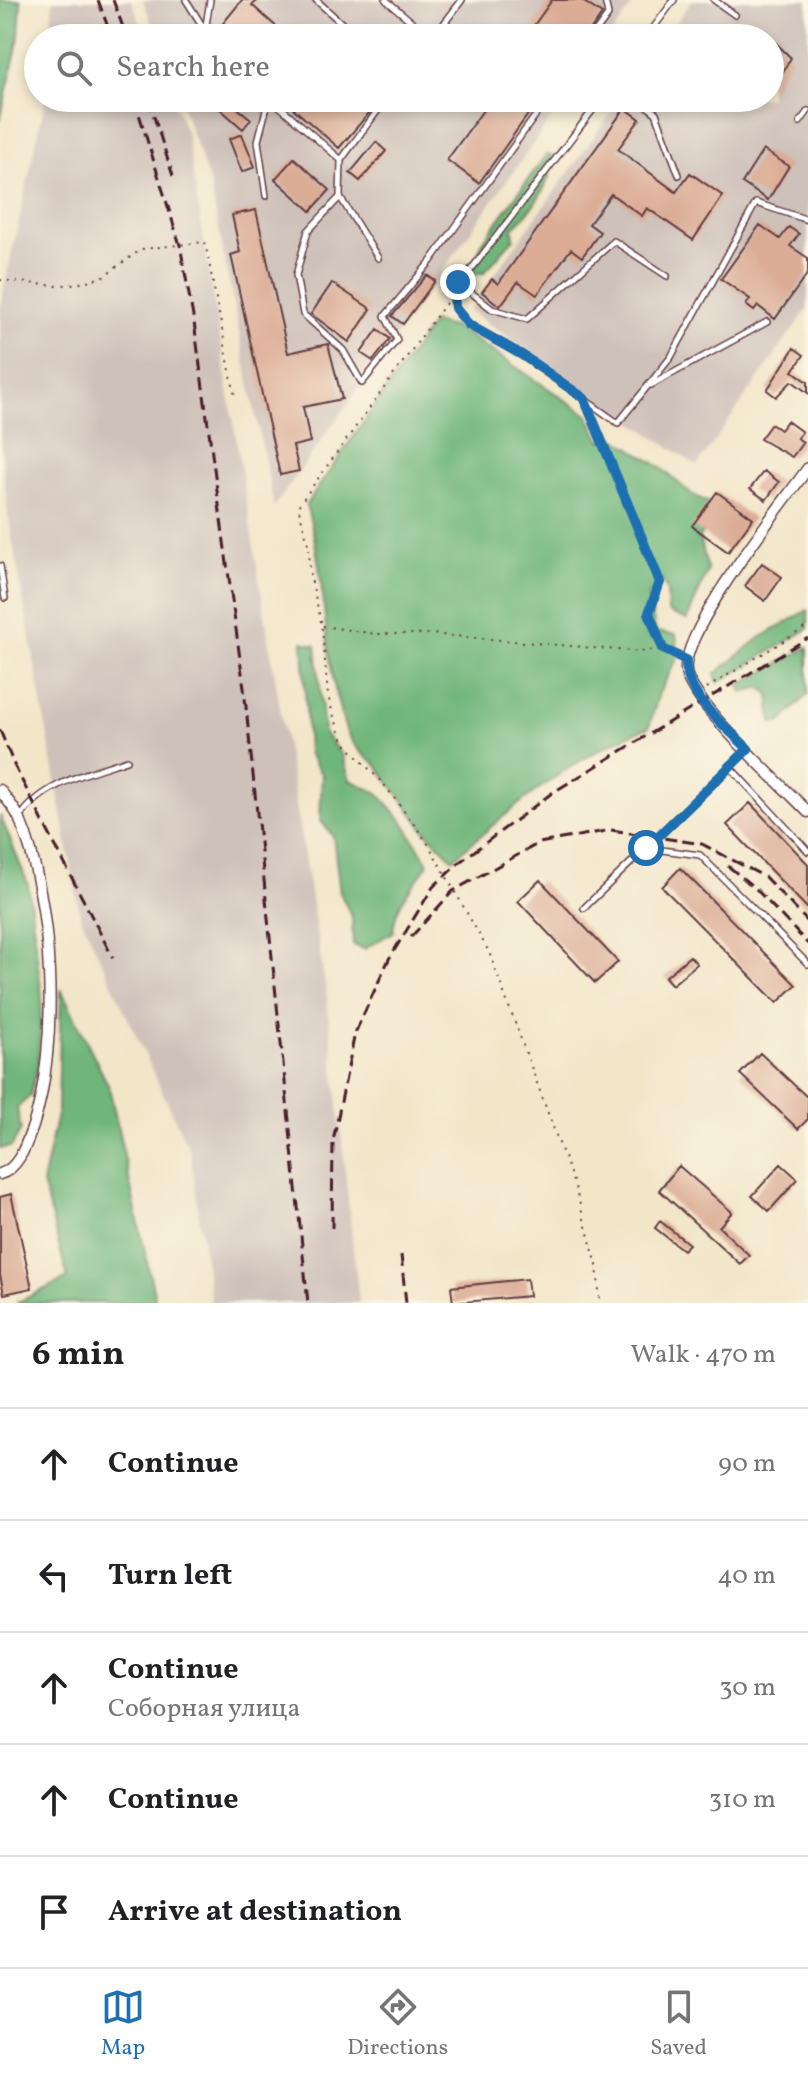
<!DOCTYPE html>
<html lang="en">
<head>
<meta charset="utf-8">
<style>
  body { margin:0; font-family:Vollkorn,serif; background:#f2f2f2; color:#202124 }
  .stop { position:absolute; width:24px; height:24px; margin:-18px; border:6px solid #1f6fb2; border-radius:50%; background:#fff }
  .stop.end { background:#1f6fb2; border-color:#fff; box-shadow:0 2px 8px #0008 }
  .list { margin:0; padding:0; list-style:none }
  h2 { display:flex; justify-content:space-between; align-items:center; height:104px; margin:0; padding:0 32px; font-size:34px }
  h2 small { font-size:26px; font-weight:400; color:#757577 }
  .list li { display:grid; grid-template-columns:52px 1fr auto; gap:24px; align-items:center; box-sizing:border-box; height:112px; padding:0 32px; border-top:2px solid #e0e0e0 }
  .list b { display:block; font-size:30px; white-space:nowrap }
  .list p { margin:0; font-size:26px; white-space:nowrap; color:#757577 }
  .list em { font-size:26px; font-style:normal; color:#757577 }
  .icon { flex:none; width:44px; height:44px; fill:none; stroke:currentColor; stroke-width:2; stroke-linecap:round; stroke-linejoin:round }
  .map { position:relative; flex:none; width:808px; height:1303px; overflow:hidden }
  .search { position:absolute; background:#fff; box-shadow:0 4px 12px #0003; left:24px; right:24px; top:24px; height:88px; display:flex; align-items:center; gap:20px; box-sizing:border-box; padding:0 28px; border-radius:44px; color:#757577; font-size:30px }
  .sheet { height:664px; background:#fff }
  nav { display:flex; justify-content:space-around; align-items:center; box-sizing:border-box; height:112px; border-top:2px solid #e0e0e0; background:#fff; font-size:22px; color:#757577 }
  nav a { display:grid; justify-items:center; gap:4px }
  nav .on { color:#1f6fb2 }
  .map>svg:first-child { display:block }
  .industrial { fill:#cec1ba }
  .forest { fill:#6fb67b; stroke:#5c6a53; stroke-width:2 }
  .building { fill:#dcad96 }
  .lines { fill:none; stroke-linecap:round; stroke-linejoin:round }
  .service-casing { stroke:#633d43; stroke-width:8 }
  .minor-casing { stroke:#633d43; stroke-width:13 }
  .path { stroke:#633d43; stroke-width:2; stroke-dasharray:2 6; stroke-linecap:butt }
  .service { stroke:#fff; stroke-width:5 }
  .minor { stroke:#fff; stroke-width:10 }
  .rail { stroke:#4a1f2b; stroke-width:3; stroke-dasharray:12 6; stroke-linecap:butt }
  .route { stroke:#1f6fb2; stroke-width:10 }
</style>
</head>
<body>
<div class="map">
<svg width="808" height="1303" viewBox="0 0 808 1303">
  <rect width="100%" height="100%" fill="#fcf5e5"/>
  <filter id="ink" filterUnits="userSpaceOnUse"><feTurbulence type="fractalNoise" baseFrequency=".0125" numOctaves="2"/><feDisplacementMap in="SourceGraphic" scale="16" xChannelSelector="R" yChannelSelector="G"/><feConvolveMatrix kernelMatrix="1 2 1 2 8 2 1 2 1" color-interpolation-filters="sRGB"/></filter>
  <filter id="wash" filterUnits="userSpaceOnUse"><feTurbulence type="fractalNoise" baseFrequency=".006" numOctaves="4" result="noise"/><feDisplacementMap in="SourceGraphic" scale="32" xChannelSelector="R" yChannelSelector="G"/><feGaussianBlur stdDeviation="1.8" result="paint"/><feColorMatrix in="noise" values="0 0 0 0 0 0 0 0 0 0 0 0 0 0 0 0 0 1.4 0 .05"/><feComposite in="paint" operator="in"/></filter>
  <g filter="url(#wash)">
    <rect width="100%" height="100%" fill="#f2e6c9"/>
    <path class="industrial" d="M53,0h78l16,38h-97z
      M143,0h493l-27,38h-452z
      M692,0h116v308l-111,158 -228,-156 153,-212h148v-60h-105z
      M46,98h126l14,33 140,859 33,313h-148l-21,-152 -110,-236 -72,-400 -8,-81v-128z
      M179,98h387l-292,409 -65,-326z"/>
    <path class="forest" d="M0,0h21l-2,37 -19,84z
      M546,155h6c3,25 -21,57 -39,73l1,10 -30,35 -12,2 -10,7 1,-12 14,-13 5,-14z
      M433,322l24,6 131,87 13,26 13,-4 45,29 32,28 18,9 3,17 -13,17 9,33 -21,50 -19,-8 -1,-21 -5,-11 -14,16 8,36 20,3 3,20 -20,38 -10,34c-74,27 -137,81 -196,132l-26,-26 -53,-71c-13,-7 -26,-23 -30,-38 -23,-71 -16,-148 -38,-219z
      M808,610v19l-90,54 -3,-9 45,-36z
      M303,642l13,3 8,88 18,22 8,25 28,13 24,27 26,43c-16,28 -32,36 -35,69l-29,17 -11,-4 -1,-28 -12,-24 -7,-57 -13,-16 2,-45 -14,-22z
      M808,647v47l-28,29h-8l-3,-29 -9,-7 -17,6 -3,-8z
      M0,815l28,69 14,112 -4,69 -8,31 -13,12 4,22 -10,17 -11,1z
      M61,989l48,98 47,216h-140l52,-25 -26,-95 16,-73z"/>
    <g id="blocks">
      <path class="building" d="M242,0h17l-7,5 37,33h-78z
        M552,0h29l21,14 -17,24h-60z
        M770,43l4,3 2,-3 15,15 -21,35z
        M225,98l26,21 -8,10 -25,-22z
        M281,98h81l8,14 -31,36z
        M492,98h39l6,4 -58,81 -32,-23z
        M625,108l15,11 -22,30 58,43 14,-19 33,23 -30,44 -46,-32 -5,8 -31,-22 -22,30 11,8 -18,25 -11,-8 -34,46 -19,-13 -18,24 -18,-14 10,-13 6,5z
        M242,134l13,33 -13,5 -13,-33z
        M376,142l10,9 -26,30 -10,-8z
        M763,150l26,16 -21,34 -26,-17z
        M294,158l36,32 -19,21 -36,-32z
        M256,210l32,143 40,-9 14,55 -39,8 7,35 -17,4 6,25 -19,4 -49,-220 9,-3 -8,-37z
        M760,225l20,14 9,-12 10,7 -9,12 18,12v15l-33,46 -17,-13 -4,5 -8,-6 4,-6 -29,-20z
        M427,275l8,6 -32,43 -11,-8z
        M332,283l39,26 -22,33 -38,-28z
        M378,329l12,10 -17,22 -12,-8z
        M794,348l10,7 -11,16 15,11v11l-16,-12 -16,16 -9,-7z
        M787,421l15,11 -5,6 6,4 -11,15 -32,-18 11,-15 9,6z
        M764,471l15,11 -13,18 -16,-11z
        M717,492l36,26 -25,34 -36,-26z
        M762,563l20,14 -17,24 -20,-15z
        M750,803l58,61v45l-81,-84z
        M680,868l116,117 -19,18 -115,-116z
        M540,880l78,82 -23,21 -77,-82z
        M690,956l7,8 -25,21 -7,-8z
        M760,1053l48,45v21l-10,10 -58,-55z
        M781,1164l17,15 -29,32 -17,-15z
        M679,1166l53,46 -13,15 30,28 -9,9 -81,-74z
        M11,1194l21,94 -28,6 -4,-19v-78z
        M660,1221l29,23 -6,6 -28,-22z
        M527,1279l2,17 -76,7 -2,-16z"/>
    </g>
  </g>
  <g filter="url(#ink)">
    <use href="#blocks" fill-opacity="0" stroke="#633d43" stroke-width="2"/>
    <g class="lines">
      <defs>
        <path id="service" d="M186,0l19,30
          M316,0l42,38
          M386,0l45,38
          M714,0l21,15
          M204,38l6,-38
          M433,38l29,-38
          M591,38l17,-23 -3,-15
          M646,38l28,-38
          M270,98l71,62
          M602,98l-148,194 1,16 14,17 53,30 96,68 53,-66 85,-154 52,17
          M636,98l20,15 23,62
          M800,122l8,-11
          M266,196l-8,-55 11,-43
          M340,197l-32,34 -12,44 7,39 40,36 19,33 35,-43 -12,-24 46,-55 117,-163
          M378,258l-38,-61 1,-37 46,-62
          M458,282l34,27 35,10 87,-78 53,35
          M651,385l116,-63
          M0,566l5,32
          M730,767l16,-16
          M20,818c22,-35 69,-45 107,-58
          M647,848l53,7 108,109
          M584,908l146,-141 78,84"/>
        <path id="minor" d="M808,468c-24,34 -135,172 -121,208 15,37 90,104 121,136
          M0,790c6,9 16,19 20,30 33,79 40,225 13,306 -6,16 -14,43 -33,48"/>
      </defs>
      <use href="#service" class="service-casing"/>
      <use href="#minor" class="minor-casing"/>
      <path class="path" d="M0,280l56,6 24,-3 22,-6 40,-28 63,-7 30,154
        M446,303l-148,203 11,41 1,27 12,52 6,70 7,24 10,23 41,44 41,55 62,110 86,235 22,78 3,38
        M590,412l70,170 -11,31 13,35
        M323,626l52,8h56l210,18 22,-3 15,7
        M707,688l101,-62"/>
      <use href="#service" class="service"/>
      <use href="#minor" class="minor"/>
      <path class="rail" d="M98,0l14,38
        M113,0l14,38
        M134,98l46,147 14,77 50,366 64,615
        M148,98l25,78
        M0,730l14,35 99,193
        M728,866l28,23 52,55
        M411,937l42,-46 86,-48 72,-13 91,14 63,33 43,45
        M332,1228l1,-87 22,-108 34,-74 44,-72 28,-26 91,-68 256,-155
        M401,1255l5,48"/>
    </g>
  </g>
  <g class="lines" filter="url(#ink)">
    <path class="route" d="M458,282l-4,10 1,16 14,17 53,30 62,43 76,184 -11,31 14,36 23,11c-2,36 39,65 62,89l-102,99"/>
  </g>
</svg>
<div class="stop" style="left:646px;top:848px"></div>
<div class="stop end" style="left:458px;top:282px"></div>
<div class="search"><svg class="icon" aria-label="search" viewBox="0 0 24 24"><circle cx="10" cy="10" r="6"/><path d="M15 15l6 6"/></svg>Search here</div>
</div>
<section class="sheet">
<h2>6 min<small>Walk · 470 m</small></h2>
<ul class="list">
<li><svg class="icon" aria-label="ahead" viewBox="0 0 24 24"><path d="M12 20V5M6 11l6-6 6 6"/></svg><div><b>Continue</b></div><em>90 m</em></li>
<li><svg class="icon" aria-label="left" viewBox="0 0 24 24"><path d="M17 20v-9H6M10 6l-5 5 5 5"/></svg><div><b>Turn left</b></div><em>40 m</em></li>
<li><svg class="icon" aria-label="ahead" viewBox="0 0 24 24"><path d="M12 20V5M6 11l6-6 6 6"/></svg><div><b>Continue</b><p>Соборная улица</p></div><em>30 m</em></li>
<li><svg class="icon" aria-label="ahead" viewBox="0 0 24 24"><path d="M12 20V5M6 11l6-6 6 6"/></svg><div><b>Continue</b></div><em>310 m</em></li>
<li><svg class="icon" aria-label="arrive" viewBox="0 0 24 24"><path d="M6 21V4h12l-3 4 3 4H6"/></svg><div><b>Arrive at destination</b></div></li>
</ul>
</section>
<nav>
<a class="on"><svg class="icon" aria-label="map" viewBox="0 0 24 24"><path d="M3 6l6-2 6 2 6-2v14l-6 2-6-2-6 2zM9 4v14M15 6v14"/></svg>Map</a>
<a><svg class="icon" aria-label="directions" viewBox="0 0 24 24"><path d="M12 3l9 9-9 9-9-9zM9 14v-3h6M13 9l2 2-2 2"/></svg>Directions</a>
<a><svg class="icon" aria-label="saved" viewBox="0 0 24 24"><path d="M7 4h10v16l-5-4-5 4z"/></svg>Saved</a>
</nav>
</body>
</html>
